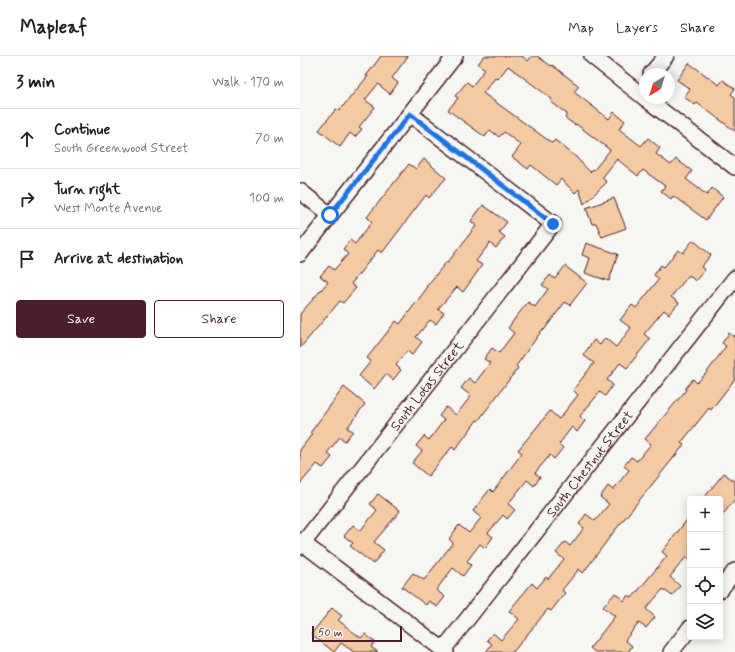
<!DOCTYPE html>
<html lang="en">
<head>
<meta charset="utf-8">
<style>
  body { margin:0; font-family:Mynerve,sans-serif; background:#f6f6f6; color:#222 }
  .controls { position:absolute; right:12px; bottom:12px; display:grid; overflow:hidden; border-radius:4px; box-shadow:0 2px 10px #0003 }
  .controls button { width:36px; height:36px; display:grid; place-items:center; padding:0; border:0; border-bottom:1px solid #e0e0e0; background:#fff; color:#222; font:20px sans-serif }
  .compass { position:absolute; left:339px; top:12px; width:36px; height:36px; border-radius:50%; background:#fff; box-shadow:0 2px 10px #0003; rotate:218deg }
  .scale { position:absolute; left:12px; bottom:10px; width:90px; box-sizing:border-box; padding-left:4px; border:2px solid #4a1f2b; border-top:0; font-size:11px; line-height:14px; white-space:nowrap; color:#4a1f2b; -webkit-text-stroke:3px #f6f6f2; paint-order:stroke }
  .stop { position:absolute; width:12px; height:12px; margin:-9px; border:3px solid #1a73e8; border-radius:50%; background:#fff }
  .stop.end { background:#1a73e8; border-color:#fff; box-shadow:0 1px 4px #0008 }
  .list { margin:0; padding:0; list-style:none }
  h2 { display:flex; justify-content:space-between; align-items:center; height:52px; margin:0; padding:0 16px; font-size:17px }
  h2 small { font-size:13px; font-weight:400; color:#767676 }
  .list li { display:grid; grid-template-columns:26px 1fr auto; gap:12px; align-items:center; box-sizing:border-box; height:60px; padding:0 16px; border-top:1px solid #e0e0e0 }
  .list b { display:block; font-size:15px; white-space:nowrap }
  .list p { margin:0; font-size:13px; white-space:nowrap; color:#767676 }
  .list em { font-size:13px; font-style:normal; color:#767676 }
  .actions { display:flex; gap:8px; padding:12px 16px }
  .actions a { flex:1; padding:9px 0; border:1px solid #4a1f2b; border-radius:4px; text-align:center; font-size:14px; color:#4a1f2b }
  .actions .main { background:#4a1f2b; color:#fff }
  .icon { flex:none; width:22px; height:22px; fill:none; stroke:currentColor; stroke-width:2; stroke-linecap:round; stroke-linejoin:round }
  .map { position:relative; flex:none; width:435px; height:596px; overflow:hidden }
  header { display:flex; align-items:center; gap:24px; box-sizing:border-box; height:56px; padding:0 20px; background:#fff; border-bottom:1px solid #e0e0e0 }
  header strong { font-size:19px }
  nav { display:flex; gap:22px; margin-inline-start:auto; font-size:14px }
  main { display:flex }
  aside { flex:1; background:#fff }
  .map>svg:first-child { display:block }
  .building { fill:#f4caa3; stroke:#4a1f2b; fill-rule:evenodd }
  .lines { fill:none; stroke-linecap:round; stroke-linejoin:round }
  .minor-casing { stroke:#4a1f2b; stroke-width:18 }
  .minor { stroke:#f6f6f2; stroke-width:15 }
  .route { stroke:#1a73e8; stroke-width:5 }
  .labels { text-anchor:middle; stroke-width:3.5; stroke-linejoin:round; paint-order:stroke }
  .street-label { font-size:14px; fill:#4a1f2b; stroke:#f6f6f2 }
</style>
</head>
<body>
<header>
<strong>Mapleaf</strong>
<nav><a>Map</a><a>Layers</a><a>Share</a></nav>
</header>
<main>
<aside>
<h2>3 min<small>Walk · 170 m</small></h2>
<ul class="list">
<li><svg class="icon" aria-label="ahead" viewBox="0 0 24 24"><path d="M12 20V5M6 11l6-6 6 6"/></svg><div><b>Continue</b><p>South Greenwood Street</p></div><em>70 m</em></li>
<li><svg class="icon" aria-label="right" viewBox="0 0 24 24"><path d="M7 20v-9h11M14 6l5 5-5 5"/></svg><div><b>Turn right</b><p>West Monte Avenue</p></div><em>100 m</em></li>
<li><svg class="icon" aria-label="arrive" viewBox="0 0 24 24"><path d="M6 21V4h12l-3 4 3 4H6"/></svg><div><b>Arrive at destination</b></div></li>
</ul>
<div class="actions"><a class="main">Save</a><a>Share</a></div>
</aside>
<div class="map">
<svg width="435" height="596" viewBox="0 0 435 596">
  <rect width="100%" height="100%" fill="#f6f6f2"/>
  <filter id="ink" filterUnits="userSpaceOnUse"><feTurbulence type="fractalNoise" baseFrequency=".025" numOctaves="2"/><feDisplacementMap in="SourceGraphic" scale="8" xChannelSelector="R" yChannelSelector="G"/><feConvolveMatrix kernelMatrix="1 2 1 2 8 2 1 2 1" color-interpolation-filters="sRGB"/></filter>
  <g filter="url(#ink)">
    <path class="building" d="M81,0h27l-16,22 6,5 -8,11 -12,-10 -13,16 10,7 -16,20 3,2 -7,8 -5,-4 -10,14 -21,-17 17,-21 3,2 29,-35h-2z
      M184,0h38l6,5 4,-5h5l14,10 1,-1 27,21 -5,6 35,27 5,-7 11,9 -6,8 22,17 7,-8 12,10 -4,6 15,11 5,-6 16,12 -6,8 21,16 5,-7 11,9 -17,23 -33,-24 -2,3 -10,-8 4,-5 -22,-16 -5,6 -21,-17 -15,19 5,4 -23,22 -5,-15 -4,4 -14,-14 -5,6 -25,-20 -3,4 -16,-12 9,-12 -17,-13 -5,5 -9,-7 -5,7 -37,-27 10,-12 -3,-2 12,-14 5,4 13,-17 -7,-5zM208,10l44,33 -2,2 17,13 -2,4 10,7 1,-1 34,26 -16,20 -1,-1 -3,3 -14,-15 -21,-17 -3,3 -69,-50 12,-15 3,1z
      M389,7l30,22 4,-5 12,9 -4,5 4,3v34l-38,-28 -2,2 -11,-8 6,-8 -13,-9z
      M124,103l22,19 -17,20 -3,-3 -44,58 -4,-3 -27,34 5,4 -13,15 -3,-2 -40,47v-34l28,-32 -8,-6 9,-10 5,4 14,-16 -5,-5 7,-9 5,4 17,-22 -5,-5 42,-53 7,5z
      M314,142l12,30 -24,9 -6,-14 -4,1 -6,-16z
      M183,149l24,17 -8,10 6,5 -9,11 -6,-5 -14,18 6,4 -11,16 -8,11 -6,-5 -19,22 6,4 -8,11 -6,-4 -14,17 6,5 -10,13 -5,-4 -11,14 5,5 -8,10 -7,-6 -12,15 -15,-13 12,-15 -4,-3 29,-37 4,3 27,-36 -1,-1 21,-26 1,1 28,-36 -5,-5z
      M393,184l18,15 -10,12 4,3 -10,11 -6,-6 -18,22 8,6 -10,11 -5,-4 -20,24 6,5 -23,29 -7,-5 -13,17 6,5 -8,11 -5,-4 -20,24 5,5 -8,11 -5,-5 -13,17 4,4 -9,11 -4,-4 -15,18 5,4 -6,9 -7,-6 -19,24 7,6 -8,9 -4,-4 -15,18 5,4 -8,11 -5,-4 -13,17 4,4 -8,11 -10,-8 -17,22 9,7 -8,10 -8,-6 -3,4 -24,-18 11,-14 11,7 29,-37 -4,-4 10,-14 10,8 12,-15 -8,-7 17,-22 3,3 29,-39 -4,-3 32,-39 9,8 19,-24 -5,-5 21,-27 -11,-8 11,-15 6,5 5,-7 11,9 15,-19 -11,-8 12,-15 4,3 23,-29 -5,-4 7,-10 3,2 14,-17 5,3z
      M286,187l32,11 -9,27 -24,-8 5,-15 -8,-3z
      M265,210l22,17 -17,22 -5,-3 -21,28 -1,-1 -27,37 2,2 -40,53 -1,-1 -22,30 -3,-3 -24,29 -16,-13 10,-12 -6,-5 8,-10 5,4 15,-20 -5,-4 7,-9 10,8 15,-19 -10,-8 8,-10 6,5 15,-20 -6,-4 8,-11 7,5 15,-20 -6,-5 8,-11 12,-15 7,5 13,-18 -6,-4 8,-10 5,4z
      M429,277l5,4 1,-2v44l-24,31 -2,-2 -28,35 3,2 -72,89 -29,39 -4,-4 -17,21 3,3 -14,18 -3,-2 -35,43h-27l6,-8 -5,-4 6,-7 8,7 18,-21 -10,-8 23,-28 5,5 9,-11 2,2 16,-20 -8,-6 9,-11 5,4 14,-18 -5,-4 7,-10 9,7 14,-17 -9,-7 8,-11 5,4 16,-20 -5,-4 7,-9 6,4 14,-17 -6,-5 41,-49 -1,-1 8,-10 4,4 11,-12 18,-25 -4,-3z
      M44,331l21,17 -18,24 6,3 -8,10 -5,-4 -13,16 5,4 -9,11 -6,-4 -17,20v-34l12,-16 -2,-1z
      M424,417l11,9v17l-15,19v-19h-17z
      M78,438l22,17 -26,31 10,8 -11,14 -23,-18 3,-3 -9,-7 9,-11 7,6 17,-21 -7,-6z
      M390,460v44l-4,-3 -16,20 10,9 -8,10 -9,-7 -17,20 9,8 -9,11 -7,-5 -14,17 7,6 -4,6h-33l-5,-4 25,-32 -12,-9 12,-14 9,8 4,-6 4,3 35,-42 -5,-4z
      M32,552l10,8 -4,4 23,18 4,-4 10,8 -4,5 7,5h-24l-13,-9 -7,9 -23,-18z"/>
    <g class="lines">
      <defs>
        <g id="minor">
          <path d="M292,0l53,42"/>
          <path d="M351,18l15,-18"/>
          <path d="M345,42l90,69"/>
          <path d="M0,135l30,24"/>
          <path d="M0,198l155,-198"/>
          <path d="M0,485l146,111"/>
          <path id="s1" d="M0,491l253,-323 -143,-110"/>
          <path d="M420,534l15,-19"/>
          <path id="s2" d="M143,594l292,-372"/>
          <path d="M371,596l19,-24"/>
        </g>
      </defs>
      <use href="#minor" class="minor-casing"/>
      <use href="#minor" class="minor"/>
    </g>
  </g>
  <g class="lines" filter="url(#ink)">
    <path class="route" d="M30,159l80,-101 143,110"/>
  </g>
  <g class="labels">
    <g class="street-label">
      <text dy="5" stroke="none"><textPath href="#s1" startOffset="205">South Lotas Street</textPath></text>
      <text dy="5" stroke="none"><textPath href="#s2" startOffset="237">South Chestnut Street</textPath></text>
    </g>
  </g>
</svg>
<div class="controls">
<button>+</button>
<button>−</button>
<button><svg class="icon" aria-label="locate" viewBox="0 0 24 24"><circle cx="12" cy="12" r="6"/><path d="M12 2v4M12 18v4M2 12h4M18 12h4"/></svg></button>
<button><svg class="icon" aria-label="layers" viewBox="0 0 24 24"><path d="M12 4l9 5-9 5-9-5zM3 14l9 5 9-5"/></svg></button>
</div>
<svg class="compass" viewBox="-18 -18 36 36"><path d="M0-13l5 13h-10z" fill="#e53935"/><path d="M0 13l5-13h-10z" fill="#767676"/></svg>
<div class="scale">50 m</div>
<div class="stop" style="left:30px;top:159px"></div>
<div class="stop end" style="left:253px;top:168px"></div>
</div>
</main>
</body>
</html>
